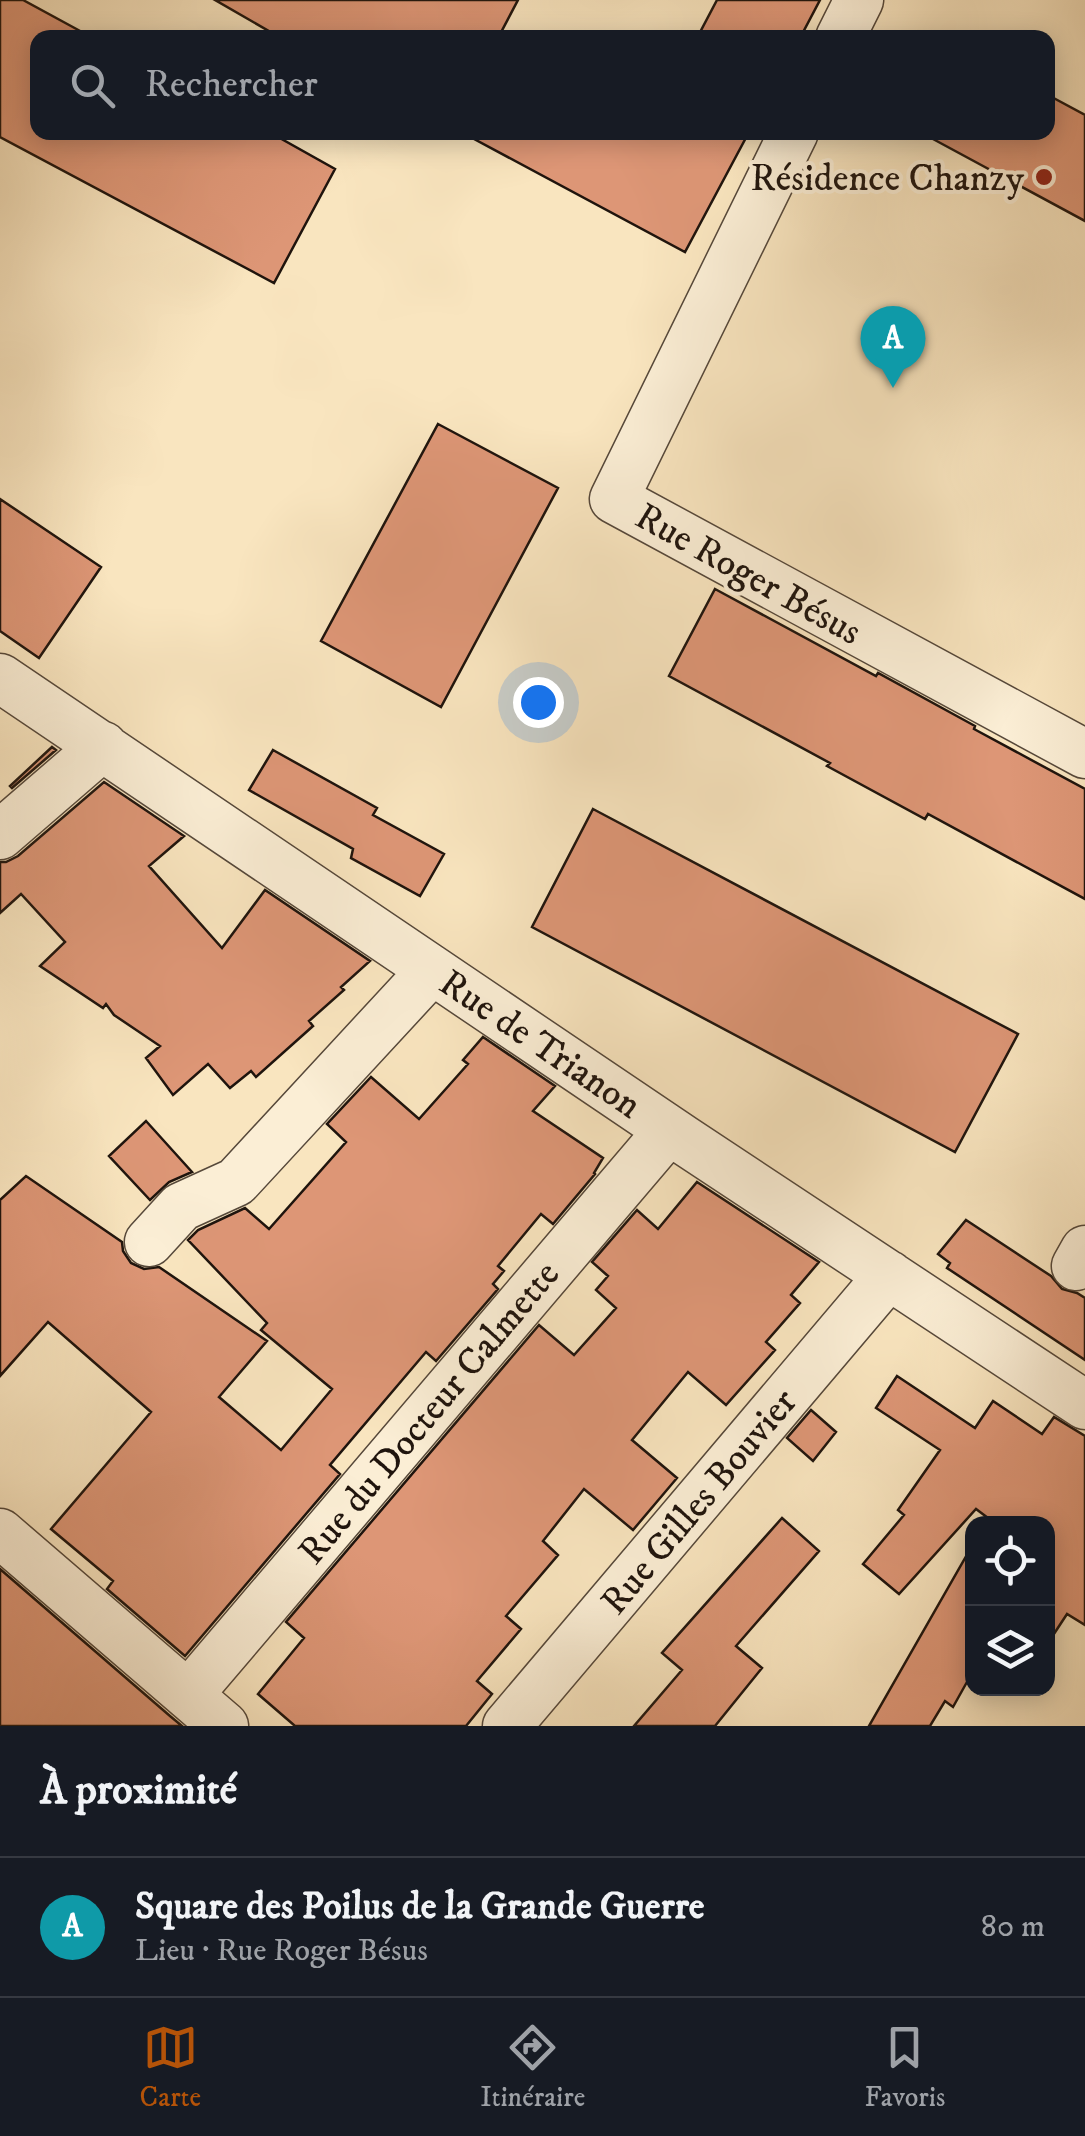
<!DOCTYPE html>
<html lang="fr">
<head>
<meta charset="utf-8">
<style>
  body { margin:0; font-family:"IM FELL DW Pica",serif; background:#242831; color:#f1f3f6 }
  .controls { position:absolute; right:30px; bottom:30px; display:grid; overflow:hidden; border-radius:20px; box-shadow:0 5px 25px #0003 }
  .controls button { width:90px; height:90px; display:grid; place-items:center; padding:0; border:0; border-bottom:2px solid #363941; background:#171b24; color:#f1f3f6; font:50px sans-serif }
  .you { position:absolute; left:538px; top:702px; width:35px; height:35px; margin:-25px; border:8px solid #fff; border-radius:50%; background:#1a73e8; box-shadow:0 0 0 15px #1a73e833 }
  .badge { display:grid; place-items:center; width:65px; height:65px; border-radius:50%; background:#b45309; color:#fff; font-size:32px; font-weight:700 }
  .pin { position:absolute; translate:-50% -82px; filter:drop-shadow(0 2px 5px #0008) }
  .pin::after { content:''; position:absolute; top:52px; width:35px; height:30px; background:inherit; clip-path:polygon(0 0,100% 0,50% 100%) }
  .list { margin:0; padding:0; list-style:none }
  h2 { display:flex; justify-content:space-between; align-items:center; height:130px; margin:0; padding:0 40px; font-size:42px }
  h2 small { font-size:32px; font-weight:400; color:#9ea1a6 }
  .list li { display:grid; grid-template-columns:65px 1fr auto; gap:30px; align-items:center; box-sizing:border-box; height:140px; padding:0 40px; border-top:2px solid #363941 }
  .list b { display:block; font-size:38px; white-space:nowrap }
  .list p { margin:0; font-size:32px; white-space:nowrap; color:#9ea1a6 }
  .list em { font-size:32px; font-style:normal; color:#9ea1a6 }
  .icon { flex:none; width:55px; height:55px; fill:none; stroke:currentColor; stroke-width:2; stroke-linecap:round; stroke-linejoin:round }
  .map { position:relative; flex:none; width:1085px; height:1726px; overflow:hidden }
  .search { position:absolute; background:#171b24; box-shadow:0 5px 25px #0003; left:30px; right:30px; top:30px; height:110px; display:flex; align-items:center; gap:25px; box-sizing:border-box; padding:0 35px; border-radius:20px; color:#9ea1a6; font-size:38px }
  .sheet { height:270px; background:#171b24 }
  nav { display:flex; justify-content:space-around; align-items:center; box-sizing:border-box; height:140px; border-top:2px solid #363941; background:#171b24; font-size:28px; color:#9ea1a6 }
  nav a { display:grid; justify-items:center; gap:5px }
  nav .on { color:#b45309 }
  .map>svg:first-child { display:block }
  .building { fill:#dd9676; stroke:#1f140d; stroke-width:2.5 }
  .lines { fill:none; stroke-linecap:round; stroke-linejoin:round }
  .minor-casing { stroke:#56483a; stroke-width:51 }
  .minor { stroke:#fbeed5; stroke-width:48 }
  .poi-dot { fill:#8f2418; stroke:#fbeed5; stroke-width:4 }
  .labels { text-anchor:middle; stroke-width:8; stroke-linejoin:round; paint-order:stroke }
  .poi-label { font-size:38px; fill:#1f140d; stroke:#fbeed5; text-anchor:end }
  .street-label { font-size:38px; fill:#1f140d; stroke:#fbeed5 }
</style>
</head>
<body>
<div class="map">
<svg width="1085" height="1726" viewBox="0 0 1085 1726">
  <rect width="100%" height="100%" fill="#f9e5bf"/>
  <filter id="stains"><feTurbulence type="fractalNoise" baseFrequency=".002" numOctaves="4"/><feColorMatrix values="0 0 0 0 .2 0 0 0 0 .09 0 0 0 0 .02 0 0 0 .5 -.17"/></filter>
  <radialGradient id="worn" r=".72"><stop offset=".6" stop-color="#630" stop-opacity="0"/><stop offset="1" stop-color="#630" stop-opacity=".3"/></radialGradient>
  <path class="building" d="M0,0h23l70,38h-55v94h231l66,37 -61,114 -274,-146z
    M215,0h303l-20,38h-217z
    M717,0h103l-20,38h-103z
    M1048,95l37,20v106l-165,-89h128z
    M461,132h288l-64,120z
    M438,424l120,64 -117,219 -120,-66z
    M0,499l101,68 -62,91 -39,-27z
    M715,589l161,87 2,-3 97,53 -1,3 111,60v110l-157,-85 -3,5 -98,-53 3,-3 -161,-87z
    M52,747l4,3 -44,38 -2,-2z
    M273,750l104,58 -4,7 71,39 -24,42 -69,-38 2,-9 -104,-59z
    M104,782l80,54 -35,30 73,82 43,-58 105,71 -29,26 3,3 -35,31 4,5 -57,51 -5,-6 -21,17 -22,-24 -35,31 -27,-37 14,-12 -46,-31 -8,-11 -3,4 -63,-42 25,-24 -44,-48 -21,19v-51h6l12,-6z
    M593,809l425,225 -63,118 -423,-225z
    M483,1037l72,49 -22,25 70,47 -9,15 1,1 -42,50 -12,-10 -43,52 6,5 -11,13 5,5 -62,72 -10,-9 -96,113 10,9 -155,182 -78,-67 6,-8 -62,-52 100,-117 -103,-90 -48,54v-176l26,-24 96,66 1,9 8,12 13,6 15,-2 108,74 -48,56 62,53 51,-61 -71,-59 6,-7 -79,-83 10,-10 47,-22 24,21 77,-87 -19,-18 44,-47 48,42 49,-55 -5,-4z
    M146,1121l46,51 -23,10 -19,18 -41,-44z
    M697,1182l122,80 -28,33 9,8 -34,39 9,8 -49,55 -38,-33 -56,68 45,38 -44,52 -49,-41 -41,52 15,14 -52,61 15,13 -44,52 15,13 -26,32h-171l-37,-32 46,-56 -18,-16 253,-297 35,30 42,-47 -20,-18 12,-14 -16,-14 45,-52 21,19z
    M966,1220l85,56 11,13 15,4 8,5v62l-138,-92 3,-5 -12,-9z
    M897,1376l78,52 18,-27 49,33 12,-17 31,19v189l-18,-11 -19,29v-119h-52l-20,-15 -77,85 -36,-30 41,-49 -6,-5 42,-60 -64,-42z
    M811,1410l25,22 -23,29 -26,-23z
    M782,1518l37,33 -83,95 26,22 -47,58h-81l48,-56 -20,-17z
    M972,1546v127l-19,34 -8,-6 -15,25h-61z
    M0,1569l170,147 12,10h-182z"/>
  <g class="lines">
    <defs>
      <path id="minor" d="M840,38l19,-38
        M794,132l-180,367 471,255
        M0,678l684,462 401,265
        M0,835l103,-89
        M149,1242l32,-35 55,-25 196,-212
        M1076,1266l9,-16
        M0,1533l224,193
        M188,1695l481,-565
        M507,1726l382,-451"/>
    </defs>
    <use href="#minor" class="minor-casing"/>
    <use href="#minor" class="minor"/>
  </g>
  <circle class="poi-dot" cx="1044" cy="177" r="10"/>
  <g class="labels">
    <g class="poi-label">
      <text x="1024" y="190">Résidence Chanzy</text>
    </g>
    <g class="street-label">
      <text transform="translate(749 573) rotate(29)" y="13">Rue Roger Bésus</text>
      <text transform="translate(541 1043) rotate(34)" y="13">Rue de Trianon</text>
      <text transform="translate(428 1412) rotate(-50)" y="13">Rue du Docteur Calmette</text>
      <text transform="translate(698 1501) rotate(-50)" y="13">Rue Gilles Bouvier</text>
    </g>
  </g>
  <rect width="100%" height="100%" filter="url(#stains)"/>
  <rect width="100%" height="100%" fill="url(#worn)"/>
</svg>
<div class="controls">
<button><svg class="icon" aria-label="locate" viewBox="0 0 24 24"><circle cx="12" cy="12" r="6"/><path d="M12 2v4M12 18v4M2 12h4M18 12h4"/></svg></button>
<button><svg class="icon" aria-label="layers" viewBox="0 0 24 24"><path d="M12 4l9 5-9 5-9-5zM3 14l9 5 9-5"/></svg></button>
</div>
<div class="you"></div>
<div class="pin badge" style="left:893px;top:388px;background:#0f9aa8">A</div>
<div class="search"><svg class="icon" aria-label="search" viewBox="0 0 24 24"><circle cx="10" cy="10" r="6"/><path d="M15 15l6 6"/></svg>Rechercher</div>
</div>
<section class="sheet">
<h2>À proximité<small></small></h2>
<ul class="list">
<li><span class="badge" style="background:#0f9aa8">A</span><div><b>Square des Poilus de la Grande Guerre</b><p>Lieu · Rue Roger Bésus</p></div><em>80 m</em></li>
</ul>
</section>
<nav>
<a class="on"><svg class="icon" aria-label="map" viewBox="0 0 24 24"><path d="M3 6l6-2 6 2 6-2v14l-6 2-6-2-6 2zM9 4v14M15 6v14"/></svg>Carte</a>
<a><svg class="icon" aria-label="directions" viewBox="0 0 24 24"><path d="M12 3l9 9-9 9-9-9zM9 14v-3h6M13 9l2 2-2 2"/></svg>Itinéraire</a>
<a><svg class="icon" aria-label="saved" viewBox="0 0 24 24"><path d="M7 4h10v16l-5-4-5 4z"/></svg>Favoris</a>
</nav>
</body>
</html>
